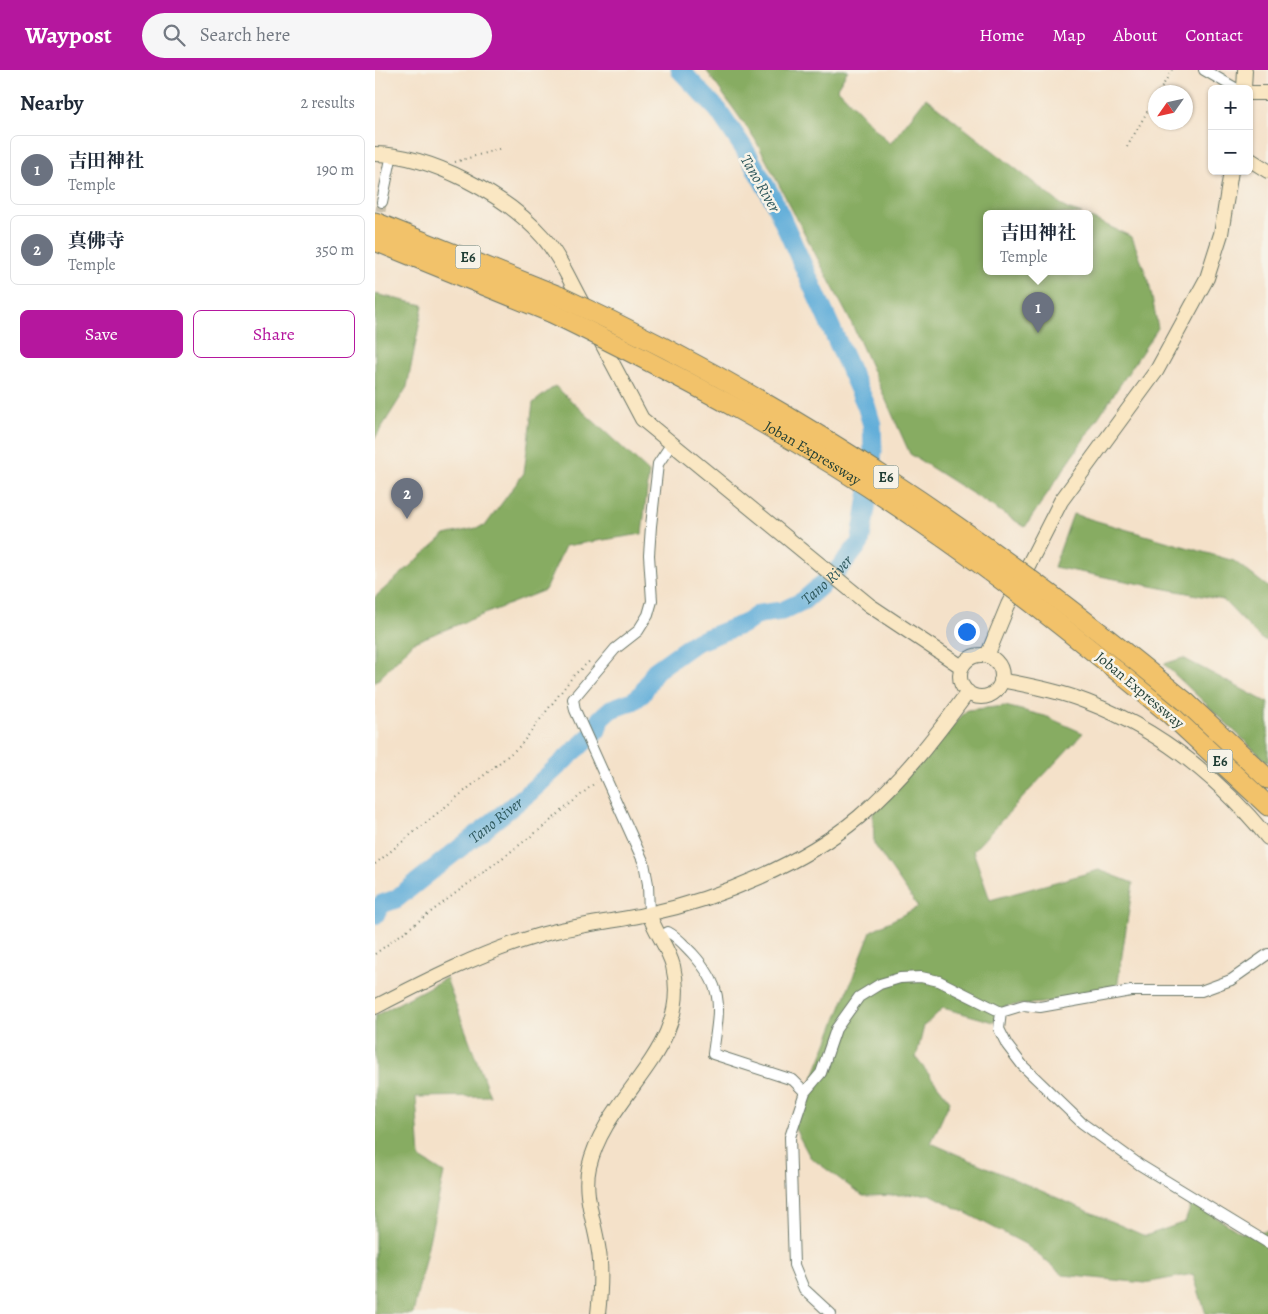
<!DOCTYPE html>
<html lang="en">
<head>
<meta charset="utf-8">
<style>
  body { margin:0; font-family:Alegreya,"Noto Serif JP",serif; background:#f6f6f7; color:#1f2937 }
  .controls { position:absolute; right:15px; top:15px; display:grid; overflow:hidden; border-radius:8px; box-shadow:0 1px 4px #0004 }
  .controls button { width:45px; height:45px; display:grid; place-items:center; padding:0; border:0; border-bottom:1px solid #e0e1e3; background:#fff; color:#1f2937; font:25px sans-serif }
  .compass { position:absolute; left:773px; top:15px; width:45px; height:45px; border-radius:50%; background:#fff; box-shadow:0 1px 4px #0004; rotate:236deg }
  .you { position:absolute; left:591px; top:561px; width:18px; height:18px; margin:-12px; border:4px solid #fff; border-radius:50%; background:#1a73e8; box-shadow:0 0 0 8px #1a73e833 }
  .badge { display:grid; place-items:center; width:32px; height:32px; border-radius:50%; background:#b5179e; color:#fff; font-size:16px; font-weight:700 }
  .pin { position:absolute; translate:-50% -41px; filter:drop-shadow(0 1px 2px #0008) }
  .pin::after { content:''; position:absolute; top:26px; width:18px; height:15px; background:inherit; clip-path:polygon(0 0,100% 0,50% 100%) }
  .popup { position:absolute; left:608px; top:140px; width:110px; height:65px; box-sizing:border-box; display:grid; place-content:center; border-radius:8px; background:#fff; filter:drop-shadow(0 1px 4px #0005); font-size:16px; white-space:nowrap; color:#747a83 }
  .popup b { font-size:19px; color:#1f2937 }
  .popup::after { content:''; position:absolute; left:50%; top:100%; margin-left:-10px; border:10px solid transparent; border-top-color:#fff }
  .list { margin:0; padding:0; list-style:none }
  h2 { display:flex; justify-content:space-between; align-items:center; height:65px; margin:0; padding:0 20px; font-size:21px }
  h2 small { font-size:16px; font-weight:400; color:#747a83 }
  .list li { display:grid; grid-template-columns:32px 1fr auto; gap:15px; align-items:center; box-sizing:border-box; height:70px; margin:0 10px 10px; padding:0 10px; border:1px solid #e0e1e3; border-radius:8px }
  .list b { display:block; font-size:19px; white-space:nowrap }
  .list p { margin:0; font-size:16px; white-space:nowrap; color:#747a83 }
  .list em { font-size:16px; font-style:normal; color:#747a83 }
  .actions { display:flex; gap:10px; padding:15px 20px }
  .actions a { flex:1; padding:11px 0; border:1px solid #b5179e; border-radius:8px; text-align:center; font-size:18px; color:#b5179e }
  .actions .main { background:#b5179e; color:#fff }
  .icon { flex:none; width:28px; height:28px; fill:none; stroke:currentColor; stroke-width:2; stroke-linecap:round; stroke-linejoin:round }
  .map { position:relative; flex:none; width:893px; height:1244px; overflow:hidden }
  header { display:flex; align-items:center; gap:30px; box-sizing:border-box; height:70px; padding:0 25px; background:#b5179e; color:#fff }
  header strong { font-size:24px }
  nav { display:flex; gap:28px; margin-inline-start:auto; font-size:18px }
  .search { width:350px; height:45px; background:#f6f6f7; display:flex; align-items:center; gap:12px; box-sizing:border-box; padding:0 18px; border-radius:28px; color:#747a83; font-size:19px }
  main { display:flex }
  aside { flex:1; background:#fff }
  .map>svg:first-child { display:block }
  .forest { fill:#87ac62; stroke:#53744b }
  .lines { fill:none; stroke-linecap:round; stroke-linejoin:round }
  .river { stroke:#60add9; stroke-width:19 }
  .street-tunnel { stroke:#c9c0ab; stroke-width:10; stroke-dasharray:10 5; stroke-linecap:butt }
  .street-casing { stroke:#6a7668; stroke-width:12 }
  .secondary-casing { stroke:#6a7668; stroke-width:16 }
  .highway-casing { stroke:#6a7668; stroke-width:21 }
  .path { stroke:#6a7668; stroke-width:2; stroke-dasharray:1 4; stroke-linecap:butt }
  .street { stroke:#fff; stroke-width:10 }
  .secondary { stroke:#fae7c3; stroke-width:14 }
  .highway { stroke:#f2c26a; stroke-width:19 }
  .highway-bridge-casing { stroke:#6a7668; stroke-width:21; stroke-linecap:butt }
  .highway-bridge { stroke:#f2c26a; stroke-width:19 }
  .labels { text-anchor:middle; stroke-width:5; stroke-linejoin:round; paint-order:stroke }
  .shield { fill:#f7f3e8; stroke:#60746a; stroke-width:1 }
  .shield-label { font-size:14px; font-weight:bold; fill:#1f3d34 }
  .street-label { font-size:15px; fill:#1f3d34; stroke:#f7f3e8 }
  .water-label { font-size:16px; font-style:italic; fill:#2f595d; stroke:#f7f3e8 }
</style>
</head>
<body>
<header>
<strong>Waypost</strong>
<div class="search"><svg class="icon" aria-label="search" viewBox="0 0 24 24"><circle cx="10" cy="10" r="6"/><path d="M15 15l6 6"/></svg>Search here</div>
<nav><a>Home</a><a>Map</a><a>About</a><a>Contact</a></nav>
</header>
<main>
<aside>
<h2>Nearby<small>2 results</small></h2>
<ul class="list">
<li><span class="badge" style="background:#6b7280">1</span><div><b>吉田神社</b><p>Temple</p></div><em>190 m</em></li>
<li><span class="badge" style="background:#6b7280">2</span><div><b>真佛寺</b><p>Temple</p></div><em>350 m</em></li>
</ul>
<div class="actions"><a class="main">Save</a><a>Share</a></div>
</aside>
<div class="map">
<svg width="893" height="1244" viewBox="0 0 893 1244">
  <rect width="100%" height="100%" fill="#f7f3e8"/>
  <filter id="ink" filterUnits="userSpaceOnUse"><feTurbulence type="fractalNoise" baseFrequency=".02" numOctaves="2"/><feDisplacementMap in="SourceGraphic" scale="10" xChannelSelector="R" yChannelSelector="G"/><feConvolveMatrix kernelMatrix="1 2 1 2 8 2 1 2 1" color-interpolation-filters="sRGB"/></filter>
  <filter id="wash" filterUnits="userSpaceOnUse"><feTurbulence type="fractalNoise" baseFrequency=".0096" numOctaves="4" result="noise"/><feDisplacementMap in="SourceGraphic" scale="20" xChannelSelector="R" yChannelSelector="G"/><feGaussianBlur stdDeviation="1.12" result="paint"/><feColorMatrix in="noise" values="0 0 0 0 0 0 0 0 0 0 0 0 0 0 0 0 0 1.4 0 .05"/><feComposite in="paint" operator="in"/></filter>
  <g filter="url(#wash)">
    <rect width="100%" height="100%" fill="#f4e1c9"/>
    <path class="forest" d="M331,0h142l-11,18 53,56 36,-46 141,111 15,5h-95v58h102v-55l43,20 17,45 9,46 -133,199 -115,-73 -59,-132 -96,-183z
      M0,224l48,11 -16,82 -32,51z
      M180,316l94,86 -7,62 -77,12 -20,44 -131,52 -39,41v-86l70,-62 40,-9 39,-53 9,-70z
      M698,444l161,47 34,26v54l-7,-2 -38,-39 -169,-33z
      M808,588l85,45v60l-104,-99z
      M630,636l40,10 38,17 -110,118 17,49 109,-30 34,13 -16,105 -75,15 -37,3 -11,16 -51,-14 -19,18 -8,32 34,43 -19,42 214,93 40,-14 7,-20 49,31 25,-2 2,-2v85h-62l-13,-40 -48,9 -82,-8 -38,-31 -95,-50 -67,2 -53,-39 -16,-30 77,-196 47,-24 -44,-63 -1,-32 94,-102z
      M71,908l44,118 -74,1 4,61 24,15 -31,141h-38v-298z"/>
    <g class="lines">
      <path class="river" id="s1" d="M0,845l7,-11 14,-5 134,-107 67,-62 3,-11 11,-10 22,-8 9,-7 13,-23 39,-28 52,-20 13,-9 23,-3 21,-10 30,-26 15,-17 12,-15 8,-46 5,-46 -1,-26 -6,-20 -93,-206 -28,-49 -27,-40 -38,-40"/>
    </g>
  </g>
  <g filter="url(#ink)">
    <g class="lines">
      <path class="street-tunnel" d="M3,156l4,-24"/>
      <defs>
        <path id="street" d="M829,0l33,19
          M7,132l10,-48
          M274,844l-1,-30 -4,-21 -69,-153 -2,-11 42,-50 23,-18 10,-16 4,-14 -3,-46 2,-29 7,-62 14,-21
          M284,867l9,-5c10,5 16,13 24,21 34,37 27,55 21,101l80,26 12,12
          M626,942l-2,17 8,16 16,21 59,57 58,42 128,78
          M456,1244l-27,-25 -10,-24 -4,-128 15,-45 16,-19 15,-44 23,-32 21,-13 20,-6 21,-1 18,4 62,31 23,-7 16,2 91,-16h70l30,-11 37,-26"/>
        <path id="secondary" d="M869,19l1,-19
          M874,23h19
          M0,84c56,1 131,41 168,83 18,21 29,49 43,73
          M874,89l19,12
          M222,264l45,85 227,186 93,62
          M585 606a21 21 0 1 1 42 0a21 21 0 1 1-42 0Z
          M612,586l21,-51 53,-104 96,-131 50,-92 14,-44 10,-63
          M626,610c29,6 58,11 86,22 73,28 132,76 181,136
          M0,937c52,-27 105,-54 162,-71 37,-11 75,-14 111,-22 71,-15 156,-51 211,-97 43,-37 76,-80 109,-125
          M223,1244c2,-18 3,-36 2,-53 -2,-31 -18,-64 -11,-94 17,-74 104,-118 84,-201 -5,-19 -18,-34 -24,-52"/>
        <path id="highway" d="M0,152l184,74
          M0,171l177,72
          M811,632l82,77
          M798,647l95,89"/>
      </defs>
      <use href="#street" class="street-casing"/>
      <use href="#secondary" class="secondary-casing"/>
      <use href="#highway" class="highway-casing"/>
      <path class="path" d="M784,22l13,-22
        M752,77l28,-49
        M80,92l47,-14
        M0,794l145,-118 54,-71 17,-15
        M0,884l167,-126 54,-46"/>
      <use href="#street" class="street"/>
      <use href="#secondary" class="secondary"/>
      <use href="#highway" class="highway"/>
      <defs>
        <g id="highway-bridge">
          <path d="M184,226c232,107 431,243 627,406"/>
          <path id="s2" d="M177,243c127,62 254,129 370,210 88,60 169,126 251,194"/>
        </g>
      </defs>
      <use href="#highway-bridge" class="highway-bridge-casing"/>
      <use href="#highway-bridge" class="highway-bridge"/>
    </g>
  </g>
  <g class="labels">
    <g class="shield">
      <rect x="80.5" y="175.5" width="25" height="23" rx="4"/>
      <rect x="498.5" y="395.5" width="25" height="23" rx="4"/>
      <rect x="832.5" y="679.5" width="25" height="23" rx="4"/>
    </g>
    <g class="shield-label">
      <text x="93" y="192">E6</text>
      <text x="511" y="412">E6</text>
      <text x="845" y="696">E6</text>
    </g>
    <g class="street-label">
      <text dy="5" stroke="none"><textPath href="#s2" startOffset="296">Joban Expressway</textPath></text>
      <text transform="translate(765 620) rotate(40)" y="5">Joban Expressway</text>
    </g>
    <g class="water-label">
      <text transform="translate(386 113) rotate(60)" y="6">Tano River</text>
      <text dy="6" stroke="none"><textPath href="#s1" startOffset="576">Tano River</textPath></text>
      <text dy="6" stroke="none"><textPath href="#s1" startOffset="155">Tano River</textPath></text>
    </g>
  </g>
</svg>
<div class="controls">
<button>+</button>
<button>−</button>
</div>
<svg class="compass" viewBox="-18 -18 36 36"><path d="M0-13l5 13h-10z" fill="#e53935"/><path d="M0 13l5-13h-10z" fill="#747a83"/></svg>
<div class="you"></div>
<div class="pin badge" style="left:663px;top:263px;background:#6b7280">1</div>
<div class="popup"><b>吉田神社</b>Temple</div>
<div class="pin badge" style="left:32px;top:449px;background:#6b7280">2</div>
</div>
</main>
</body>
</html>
